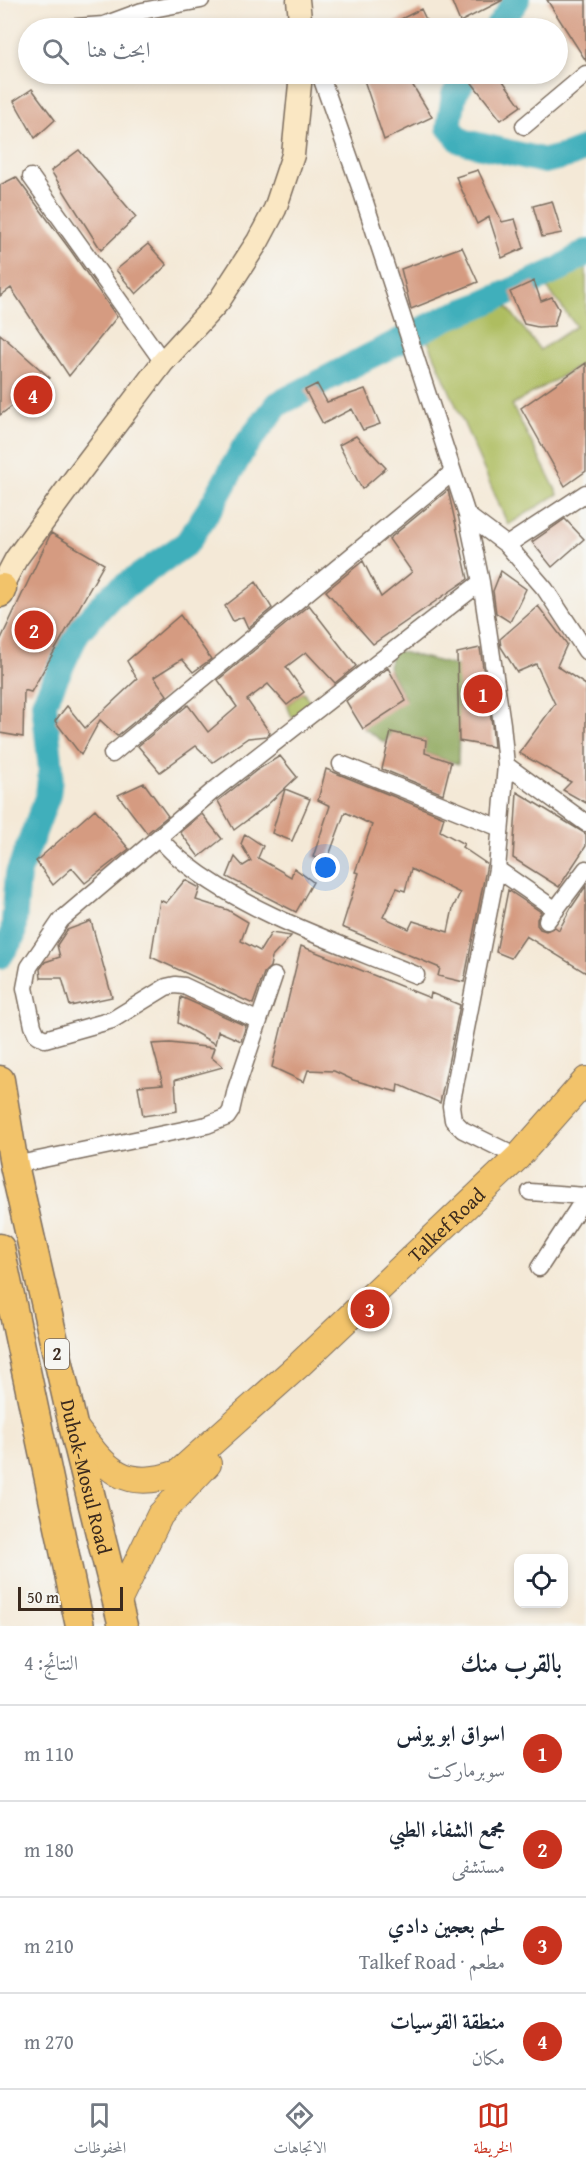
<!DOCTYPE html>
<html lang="ar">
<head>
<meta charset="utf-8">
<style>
  body { margin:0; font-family:"Gentium Book Plus",Amiri,serif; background:#f6f6f7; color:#1f2937; direction:rtl }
  .controls { position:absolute; right:18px; bottom:18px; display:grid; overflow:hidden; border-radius:12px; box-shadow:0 3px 9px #0003 }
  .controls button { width:54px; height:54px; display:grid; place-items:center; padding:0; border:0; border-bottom:2px solid #e0e1e3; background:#fff; color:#1f2937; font:30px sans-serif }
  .scale { position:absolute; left:18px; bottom:15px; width:105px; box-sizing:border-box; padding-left:6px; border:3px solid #3b2a1e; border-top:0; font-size:16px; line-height:21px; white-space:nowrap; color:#3b2a1e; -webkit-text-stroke:4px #f6f6f2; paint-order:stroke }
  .you { position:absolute; left:326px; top:868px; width:21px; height:21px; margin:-15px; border:4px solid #fff; border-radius:50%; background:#1a73e8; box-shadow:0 0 0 9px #1a73e833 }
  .badge { display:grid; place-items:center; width:39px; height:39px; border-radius:50%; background:#c8321e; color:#fff; font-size:20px; font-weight:700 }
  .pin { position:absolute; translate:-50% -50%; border:3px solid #fff; box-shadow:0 2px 6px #0006 }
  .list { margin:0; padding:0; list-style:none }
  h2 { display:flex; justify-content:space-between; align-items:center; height:78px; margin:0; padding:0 24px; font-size:26px }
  h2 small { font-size:20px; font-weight:400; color:#747a83 }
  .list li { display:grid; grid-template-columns:39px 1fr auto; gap:18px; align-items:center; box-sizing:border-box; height:96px; padding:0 24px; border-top:2px solid #e0e1e3 }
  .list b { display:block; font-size:22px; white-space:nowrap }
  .list p { margin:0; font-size:20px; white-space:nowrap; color:#747a83 }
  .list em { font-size:20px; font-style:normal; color:#747a83 }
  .icon { flex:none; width:33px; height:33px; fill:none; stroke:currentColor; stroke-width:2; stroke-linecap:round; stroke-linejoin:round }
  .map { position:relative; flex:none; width:586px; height:1626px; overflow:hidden; direction:ltr }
  .search { position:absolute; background:#fff; box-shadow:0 3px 9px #0003; left:18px; right:18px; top:18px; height:66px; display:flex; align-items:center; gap:15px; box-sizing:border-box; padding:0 21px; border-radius:33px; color:#747a83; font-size:22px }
  .sheet { height:462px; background:#fff }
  nav { display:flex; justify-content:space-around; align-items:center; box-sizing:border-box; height:84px; border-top:2px solid #e0e1e3; background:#fff; font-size:16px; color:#747a83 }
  nav a { display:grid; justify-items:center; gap:3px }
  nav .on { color:#c8321e }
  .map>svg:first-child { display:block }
  .green { fill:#aebd60; stroke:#74743f; stroke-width:1.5 }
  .forest { fill:#8aa456; stroke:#62673a; stroke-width:1.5 }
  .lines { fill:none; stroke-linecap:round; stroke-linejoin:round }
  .river { stroke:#3fafbb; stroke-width:26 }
  .building { fill:#d59b81; fill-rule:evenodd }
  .street-casing { stroke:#7c6d5f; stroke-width:19 }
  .secondary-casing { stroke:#7c6d5f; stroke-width:25 }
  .primary-casing { stroke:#7c6d5f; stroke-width:28 }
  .highway-casing { stroke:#7c6d5f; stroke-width:31 }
  .street { stroke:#fff; stroke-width:16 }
  .secondary { stroke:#fae7c3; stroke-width:22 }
  .primary { stroke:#f2c36a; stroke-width:26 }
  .highway { stroke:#f2c36a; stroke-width:28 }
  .labels { text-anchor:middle; stroke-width:6; stroke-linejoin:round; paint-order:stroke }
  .shield { fill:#f6f6f2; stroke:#73675e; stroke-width:1.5 }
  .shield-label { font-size:18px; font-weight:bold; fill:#3b2a1e }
  .street-label { font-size:20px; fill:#3b2a1e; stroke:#f6f6f2 }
</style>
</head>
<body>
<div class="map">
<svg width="586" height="1626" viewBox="0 0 586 1626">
  <rect width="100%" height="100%" fill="#f6f6f2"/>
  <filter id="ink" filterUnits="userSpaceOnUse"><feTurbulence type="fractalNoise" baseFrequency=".0167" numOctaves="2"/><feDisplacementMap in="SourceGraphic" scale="12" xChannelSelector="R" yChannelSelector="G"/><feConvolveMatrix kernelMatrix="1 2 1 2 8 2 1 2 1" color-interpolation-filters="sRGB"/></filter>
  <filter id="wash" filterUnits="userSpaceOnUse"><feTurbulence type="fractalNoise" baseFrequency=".008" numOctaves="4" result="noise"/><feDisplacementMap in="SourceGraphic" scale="24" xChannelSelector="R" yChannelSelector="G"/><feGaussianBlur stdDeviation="1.35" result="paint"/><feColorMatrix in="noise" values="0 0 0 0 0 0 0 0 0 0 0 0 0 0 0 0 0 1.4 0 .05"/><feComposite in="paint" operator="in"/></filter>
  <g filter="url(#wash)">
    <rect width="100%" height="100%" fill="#f4e9d7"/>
    <path class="green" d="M586,259v103l-74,43 46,89 -50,31 -81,-186 78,-35 35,46 36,-24 -31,-41z
      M304,692l7,14 -19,12 -5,-13z"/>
    <path class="forest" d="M394,650l67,17 -3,97 -33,-11 1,-13 -35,-8 -6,11 -23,-16 43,-28 -17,-33z"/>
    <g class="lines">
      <path class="river" d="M497,28l20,-28
        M467,74l-13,21 -5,32 12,14 84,20 24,-6 17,-7
        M0,956l13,-20 5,-62 30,-79 3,-25 -7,-67 34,-72 34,-36 75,-52 27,-41 29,-53 35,-45 90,-47 78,-39 32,-12 82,-37 26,-17"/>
    </g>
    <g id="blocks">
      <path class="building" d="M451,0h52l-43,22z
        M547,0h39v61z
        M421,9l9,19h-47z
        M362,74h44l26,43 -48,23z
        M465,74h33l23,32 -20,14z
        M32,89l23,31 -20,18 -21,-37z
        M79,150l57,67 -35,33 -50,-79z
        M478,170l24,52 13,-3 9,29 -22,10 -13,-41 -12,7 -21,-47z
        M16,177l55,74 46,66 -48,59 -58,-88 -11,8v-111z
        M552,201l10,32 -20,4 -9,-31z
        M148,244l19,21 -31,29 -20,-24z
        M462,247l16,35 -67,27 -10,-40z
        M534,281l7,20 11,-4 7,12 -5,17 -16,1 -14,-3 -14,-32z
        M0,334l50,44 -50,37z
        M586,363v108l-21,15 -44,-78z
        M317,384l10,18 38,-13 15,35 -17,6 -11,-21 -29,15 -18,-34z
        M356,436l30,32 -24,21 -23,-44z
        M448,490l20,89 -95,65 -47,-53 37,-30 18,36 31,-25 -23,-33z
        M565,519l19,20 -32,28 -20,-25z
        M51,533l53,31 -73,128 -7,-2 -1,47 -23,-4v-92z
        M501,571l25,18 -16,33 -14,-9 -3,-22z
        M256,582l16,26 -24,20 -5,-11 -10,4 -8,-15z
        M309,605l47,61 -21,17 -29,-31 -20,15 18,25 -17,13 -19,-21 -21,16 23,33 -3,3 -19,2 -35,24 -17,-16 -36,26 -22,-26 50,-41 20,27 29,-25 -19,-27z
        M538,606l29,38 -10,22 29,19v118l-23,-13 8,-8 -52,-29 36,-49 -19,-40 -19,8 -16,-25 -1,-8z
        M180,615l31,44 -18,13 -11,-13 -28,18 13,18 -50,41 -17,-16 -19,35 -26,-34 12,-15 18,22 52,-49 -10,-18z
        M480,648l12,77 2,22 -35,-6 -2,-88z
        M388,668l18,33 -43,28 -17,-28z
        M391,732l35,8 -1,13 26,9 -8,32 -61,-25z
        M280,756l17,21 -31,29 -32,24 -16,-29 39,-31z
        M326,769l118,48 -4,14 24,13 -2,3 25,17 -23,118 -26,-6 2,-8 -98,-41 17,-54 -4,-1 17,-47 -27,-13 -18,49 -14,-4 17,-51 -12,-6zM411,869l49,24 -7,15 -5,24 -35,-11 -4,8 -26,-12 14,-29 8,3z
        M144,783l24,33 -21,17 -29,-38z
        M285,789l25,10 -18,42 -20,-8z
        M517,792l69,42v12l-27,41 -46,-29z
        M95,809l34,40 -44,34 -13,-15 -19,17 -17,-24z
        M202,814l20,25 -23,18 -19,-25z
        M245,834l18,12 -5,12 33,19 3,-9 19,14 -17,30 -69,-35 8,-20 8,9 8,-5 -10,-17z
        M185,880l15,8 -4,12 32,10 20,12 -7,19 19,10 11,-18 20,3 -19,21 -2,10 -6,6 -11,31 -102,-47 9,-57 6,3z
        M586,886v87l-60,-37 -15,22 -15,-6 12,-62 33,22 -4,7v6l3,4 6,2 9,-4 4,3 12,-22z
        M91,921l21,76 -42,9 -8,-28h-21l-1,-9 5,-7 15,-5 -3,-12 10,-15z
        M301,946l129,52 1,-5 29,12 -20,98 -42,-19 -1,8 -44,-12 -19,-9 -26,-1 -4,12 -32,-15z
        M181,997l65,29 -5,15 -23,-10 -3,13 -37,-21z
        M170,1043l44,5 -3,9 12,10 -48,13 2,31 -34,5 -5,-30 25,-2 -11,-40z"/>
    </g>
  </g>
  <g filter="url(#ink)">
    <use href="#blocks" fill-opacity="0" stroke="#7c6d5f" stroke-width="1.5"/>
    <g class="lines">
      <defs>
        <path id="street" d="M62,28l42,-3 38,-14 59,-11
          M320,74l40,113 107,328 14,67 21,142 4,41 -9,104 -46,237 2,14 10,10 55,27
          M524,126l62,-52
          M31,177l132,185
          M467,515l40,30 38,44 41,62
          M507,545l79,-52
          M112,754l341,-282
          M341,764l159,64
          M506,765l80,58
          M159,838c8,9 17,18 26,25 64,51 156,81 231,112
          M497,869l59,41
          M547,921l39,-52
          M259,1021l-75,-35 -9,-1 -9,2 -54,33 -67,19 -8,-4 -4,-9 -8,-38 4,-21 32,-47 152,-129 268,-209
          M14,1165l193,-40 20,-8 4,-6 5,-22 38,-113
          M530,1192l56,4
          M539,1268l47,-72"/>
        <path id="secondary" d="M298,0l3,28
          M0,589l16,-30 63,-86 84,-111 56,-61 39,-60 17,-32 18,-54 8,-81"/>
        <g id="primary">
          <path id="s1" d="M73,1425c32,42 48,68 105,48l122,-109 218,-207 68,-77"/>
          <path d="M118,1602l42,-87 48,-51"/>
        </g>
        <g id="highway">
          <path d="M0,593l2,-5"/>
          <path id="s2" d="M0,1080l14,85 59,260 50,201"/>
          <path d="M0,1248l80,378"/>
        </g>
      </defs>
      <use href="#street" class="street-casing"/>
      <use href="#secondary" class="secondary-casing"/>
      <use href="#primary" class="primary-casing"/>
      <use href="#highway" class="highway-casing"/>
      <use href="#street" class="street"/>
      <use href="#secondary" class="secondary"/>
      <use href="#primary" class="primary"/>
      <use href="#highway" class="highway"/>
    </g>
  </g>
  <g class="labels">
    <rect class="shield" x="45" y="1339" width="24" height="30" rx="4.5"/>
    <g class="shield-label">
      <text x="57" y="1360">2</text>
    </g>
    <g class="street-label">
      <text dy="7" stroke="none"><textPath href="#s1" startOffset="494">Talkef Road</textPath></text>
      <text dy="7" stroke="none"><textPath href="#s2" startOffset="406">Duhok-Mosul Road</textPath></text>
    </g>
  </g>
</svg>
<div class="controls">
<button><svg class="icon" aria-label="locate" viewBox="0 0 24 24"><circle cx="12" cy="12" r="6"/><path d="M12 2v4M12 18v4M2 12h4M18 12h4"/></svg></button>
</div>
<div class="scale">50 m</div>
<div class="you"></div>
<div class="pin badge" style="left:483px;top:694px">1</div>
<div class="pin badge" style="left:34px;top:630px">2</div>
<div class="pin badge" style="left:370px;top:1309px">3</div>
<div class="pin badge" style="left:33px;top:395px">4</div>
<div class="search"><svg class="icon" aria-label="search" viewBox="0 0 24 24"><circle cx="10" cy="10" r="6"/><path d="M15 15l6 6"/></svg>ابحث هنا</div>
</div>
<section class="sheet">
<h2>بالقرب منك<small>النتائج: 4</small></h2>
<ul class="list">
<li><span class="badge">1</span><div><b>اسواق ابو يونس</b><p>سوبرماركت</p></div><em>110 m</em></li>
<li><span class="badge">2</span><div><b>مجمع الشفاء الطبي</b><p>مستشفى</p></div><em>180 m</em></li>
<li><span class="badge">3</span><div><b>لحم بعجين دادي</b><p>مطعم · Talkef Road</p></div><em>210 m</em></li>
<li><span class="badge">4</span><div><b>منطقة القوسيات</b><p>مكان</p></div><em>270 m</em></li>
</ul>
</section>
<nav>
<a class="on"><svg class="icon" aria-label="map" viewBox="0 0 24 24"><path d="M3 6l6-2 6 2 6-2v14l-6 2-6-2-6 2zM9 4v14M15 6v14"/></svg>الخريطة</a>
<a><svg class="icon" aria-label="directions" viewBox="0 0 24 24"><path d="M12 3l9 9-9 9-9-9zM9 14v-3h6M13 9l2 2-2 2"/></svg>الاتجاهات</a>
<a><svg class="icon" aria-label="saved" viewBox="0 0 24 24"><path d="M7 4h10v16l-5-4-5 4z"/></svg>المحفوظات</a>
</nav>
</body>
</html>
